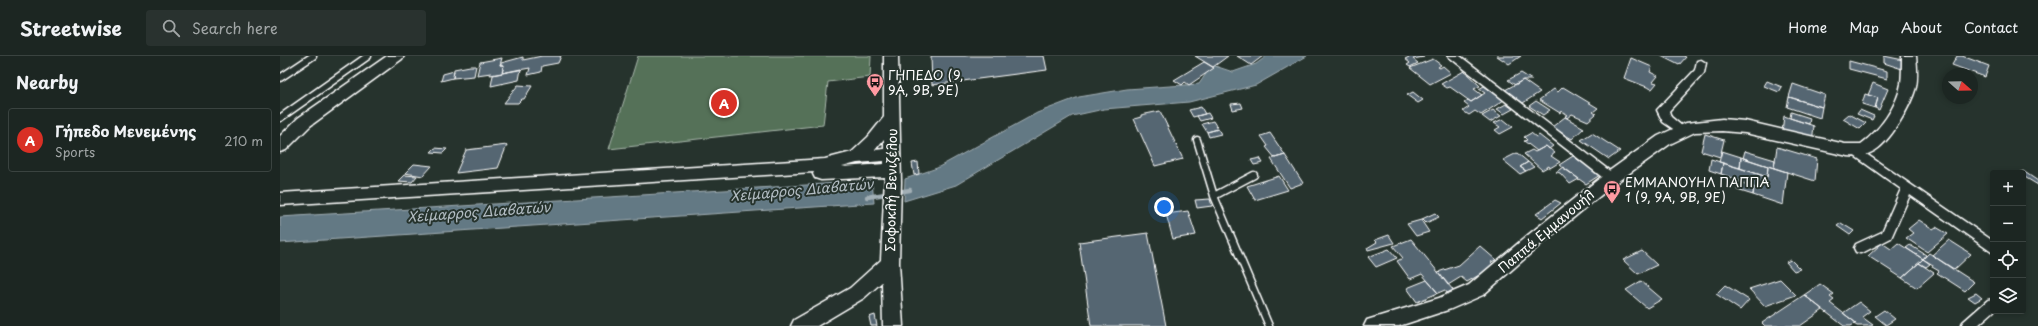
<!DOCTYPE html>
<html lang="en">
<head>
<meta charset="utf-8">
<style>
  body { margin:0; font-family:"Playpen Sans",sans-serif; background:#29322f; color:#f1f3f6 }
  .controls { position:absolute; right:12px; bottom:12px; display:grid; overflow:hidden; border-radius:4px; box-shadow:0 2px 6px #0003 }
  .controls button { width:36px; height:36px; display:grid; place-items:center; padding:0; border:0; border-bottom:1px solid #3a4340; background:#1c2622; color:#f1f3f6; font:20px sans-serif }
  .compass { position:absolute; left:1662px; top:12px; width:36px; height:36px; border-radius:50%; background:#1c2622; box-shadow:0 2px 6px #0003; rotate:110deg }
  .you { position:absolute; left:884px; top:151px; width:14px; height:14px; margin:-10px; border:3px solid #fff; border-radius:50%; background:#1a73e8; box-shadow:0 0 0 6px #1a73e833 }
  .badge { display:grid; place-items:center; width:26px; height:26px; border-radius:50%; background:#d93025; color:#fff; font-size:13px; font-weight:700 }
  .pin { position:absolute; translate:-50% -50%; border:2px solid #fff; box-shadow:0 1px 4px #0006 }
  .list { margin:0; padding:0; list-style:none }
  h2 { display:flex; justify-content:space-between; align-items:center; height:52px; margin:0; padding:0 16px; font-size:17px }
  h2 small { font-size:13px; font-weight:400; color:#a0a5a5 }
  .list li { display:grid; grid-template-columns:26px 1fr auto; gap:12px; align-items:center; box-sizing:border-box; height:64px; margin:0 8px 8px; padding:0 8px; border:1px solid #3a4340; border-radius:4px }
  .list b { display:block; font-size:15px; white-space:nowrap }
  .list p { margin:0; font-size:13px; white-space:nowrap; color:#a0a5a5 }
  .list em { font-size:13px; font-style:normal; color:#a0a5a5 }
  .icon { flex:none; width:22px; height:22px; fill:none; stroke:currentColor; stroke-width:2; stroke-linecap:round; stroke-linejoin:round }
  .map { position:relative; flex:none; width:1758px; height:270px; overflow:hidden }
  header { display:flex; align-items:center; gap:24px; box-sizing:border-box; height:56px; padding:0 20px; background:#1c2622; border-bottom:1px solid #3a4340 }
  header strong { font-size:19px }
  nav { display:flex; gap:22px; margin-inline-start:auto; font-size:14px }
  .search { width:280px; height:36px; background:#29322f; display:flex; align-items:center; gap:10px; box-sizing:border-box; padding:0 14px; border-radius:4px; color:#a0a5a5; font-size:15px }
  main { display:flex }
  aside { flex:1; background:#1c2622 }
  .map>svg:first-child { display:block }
  .green { fill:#547159; stroke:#aab8ac }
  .water { fill:#647984; stroke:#a2afb5 }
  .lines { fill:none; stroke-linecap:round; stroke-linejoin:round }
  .stream { stroke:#a2afb5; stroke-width:4.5 }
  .building { fill:#556672; stroke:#fff }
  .lane-casing { stroke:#fff; stroke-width:9 }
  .street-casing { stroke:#fff; stroke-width:3 }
  .secondary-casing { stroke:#fff; stroke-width:3 }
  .lane { stroke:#26332d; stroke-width:6 }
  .street { fill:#26332d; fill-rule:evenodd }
  .secondary { fill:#26332d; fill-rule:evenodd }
  .labels { text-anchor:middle; stroke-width:4; stroke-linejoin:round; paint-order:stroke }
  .poi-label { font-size:13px; fill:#fff; stroke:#26332d; text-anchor:start }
  .street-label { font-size:13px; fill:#fff; stroke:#26332d }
  .water-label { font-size:14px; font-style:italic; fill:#b2bcc2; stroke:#26332d }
</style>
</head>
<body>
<header>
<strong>Streetwise</strong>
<div class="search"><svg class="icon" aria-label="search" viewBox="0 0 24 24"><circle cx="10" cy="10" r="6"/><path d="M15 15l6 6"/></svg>Search here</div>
<nav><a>Home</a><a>Map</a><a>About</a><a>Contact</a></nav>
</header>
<main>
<aside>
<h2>Nearby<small></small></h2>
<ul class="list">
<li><span class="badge">A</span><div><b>Γήπεδο Μενεμένης</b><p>Sports</p></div><em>210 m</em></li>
</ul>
</aside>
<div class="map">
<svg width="1758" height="270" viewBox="0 0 1758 270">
  <rect width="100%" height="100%" fill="#26332d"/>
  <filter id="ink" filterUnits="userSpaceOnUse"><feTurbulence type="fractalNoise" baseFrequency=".025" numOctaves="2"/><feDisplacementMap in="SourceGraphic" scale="8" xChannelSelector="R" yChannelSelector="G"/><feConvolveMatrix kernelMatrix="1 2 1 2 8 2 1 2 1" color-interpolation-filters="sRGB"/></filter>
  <g filter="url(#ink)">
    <path class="green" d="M358,0h233l-1,21 -42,5 -5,43 -214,24z"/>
    <path class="water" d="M987,0h40l-51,29 -67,17 -85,7 -32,7 -116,69 -52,16 1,-22 32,-11 100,-55 42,-16 48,-8 72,-5 13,-19 21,7 23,-8z
      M592,125l2,22 -594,40v-26z"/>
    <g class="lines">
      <path class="stream" d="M587,141l43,-7"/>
    </g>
    <path class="building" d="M262,0h19l-3,7 -16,3 -1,6 -13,3 2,-7 -28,5 2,-8h-4l1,-2 22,-6v3z
      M651,0h113l3,14 -115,15z
      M915,0h33l-15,11z
      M957,0h26l-12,9z
      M1131,0h11l2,1 -11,2 5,4 -8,4 -3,-2 3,-2 -5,-4z
      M1217,0h24l-12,8z
      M1381,0h22l3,1 -7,8z
      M1604,0l19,4 -1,9 -18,-6z
      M1677,0h5l27,10 -4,11 -33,-12z
      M222,2l-2,7h4l-2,8 -12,2 1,-2 -14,2 3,-13z
      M1351,2l21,9 -2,5 8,4 -5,6 4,1 -5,6 -28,-11z
      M1153,3l8,6 -3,2 2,1 3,-2 8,7 -21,11 -20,-16z
      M1569,5l38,10v8l-38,-10z
      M924,6l10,6 -25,17 -4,-3 -3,3 -8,-5z
      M190,10h6l-2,10 -21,2 1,-9z
      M241,13l-2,11 -28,6 2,-11z
      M174,15l-1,7 -12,3 2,-7z
      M1184,15l16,15 -6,3 8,6 -11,7 -21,-15 -3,1 -6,-4z
      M1241,17l11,7h-9l-8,5 -7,-5z
      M1243,24l17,12 -17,11 -18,-13z
      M1487,25l15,6 -3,5 -15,-6z
      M1593,27l15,6 -9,21 -4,-2 3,-10 -10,-3z
      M1513,28l32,11 -3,12 -33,-10z
      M238,29l14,1 -8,13h-2l-4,4h-14z
      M1204,30l20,14 -23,15 -6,-4 -6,4 -6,-4 6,-4 -5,-4 4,-3 3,2 14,-9 -6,-4z
      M1283,31l35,21 -5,4 3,2 -8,7 -16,-7 -5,4 -2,-2 2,-1 -6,-4 -1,2 -21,-13 15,-11 4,3z
      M1133,36l10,8 -5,3 -11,-8z
      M1585,38l13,4 -3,10 -13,-4z
      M1509,41l33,10 -2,11 -33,-11z
      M1256,45l14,9 -7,5 -14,-9z
      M961,47l2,5 -10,2 -2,-6z
      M1226,48l7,5 -9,5 -7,-5z
      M921,51l4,7 -12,3 -4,-7z
      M1213,54l8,6 -11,6 -8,-6z
      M1580,54l14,6 -2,4 -15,-6z
      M880,55l23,48 -28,7 -21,-47 7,-2v-2z
      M1511,56l19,6 -1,6 -19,-6z
      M928,57l3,5 -11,3 -3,-5z
      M1569,58l17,9 -6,6 -17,-10z
      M1504,60l30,10 -2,16 -30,-10z
      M1285,61l19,11 -12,11 -20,-12z
      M1223,63l10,8 -13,7 -5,-4 5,-3 -6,-4z
      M933,65l5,8 -11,3 -5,-8z
      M938,73l3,5 -12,3 -2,-5z
      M990,77l15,22 -10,3 -9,-11 2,-1 -7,-10z
      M1251,77l5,4 3,-2 14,11 -4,3 -3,-3 -9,5 -13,-10 3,-1 -3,-3z
      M1312,77l28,18 -11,8 -28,-19z
      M1425,78l19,6 -4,17 -19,-6z
      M227,89l-9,23 -42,5 10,-23z
      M1266,90l9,7 -4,3 9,6 -10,6 -1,-2 -7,4 -18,-16 8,-4 3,2z
      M1497,91l40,12 -2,22 -41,-13z
      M155,92l12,1 -4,4 -12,-1z
      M1442,95l19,6 -1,11 -21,-6z
      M1465,95l30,9 -1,8 -31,-10z
      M1237,97l11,9 -8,5 6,4 -6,3 -17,-14z
      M1005,99l18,28 -13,5 -19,-29z
      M1293,100l27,19 -14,9 -27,-19z
      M1461,101l27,9 -1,11 -27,-9z
      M980,102l3,5 -9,2 -3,-5z
      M1431,103l12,4 -2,11 -12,-4z
      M638,106l1,12 -5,1 -2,-12z
      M1248,106l6,5 -8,4 -6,-4z
      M1443,107l44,14 1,-11 19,6 -4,33 -30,-10 1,-8 -15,-5v-2l-18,-6z
      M134,108l18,2 -9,10 -18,-3z
      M1283,111l16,12 -9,5 -10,-11 -4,-1z
      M1743,115l15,10v4l-15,-9v-3h-3z
      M124,119l13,1 -5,6 -14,-1z
      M999,120l9,14 -33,10 -8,-14z
      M1459,126l15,5 -1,8 -16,-5z
      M930,143l2,7 -15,2 -2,-8z
      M1275,144l6,3 -19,15 -6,-4z
      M908,155l8,24 -23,4 -7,-25z
      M1155,157l4,4 -13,6 -4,-4z
      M1141,164l8,12 -13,4 -9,-12z
      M1639,164l14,9 3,-2 12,7 -21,18 -21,-14 7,-5 -5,-4z
      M1561,167l13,8 -4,4 -13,-9z
      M868,177l18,93h-75l-12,-84z
      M1109,179l5,8 -26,7 -1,-2 10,-6 -2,-2z
      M1131,183l27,33 15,18 -6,3 -2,-3 -7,3 -16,-19 -12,5 -13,-18 6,-3 -10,-12z
      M1669,184l22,14 -17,16 -22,-15z
      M1602,187l9,6 7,-6 25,16 -21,19 -34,-22z
      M1630,189l16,10 -3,4 -17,-11z
      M1200,190l16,14 -5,2 4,4 -28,16 -6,-5 -13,8 -10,-13 21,-7z
      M1109,193l8,9 -21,9 -8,-10z
      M1362,195l15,14 -19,9 -15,-14z
      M1649,197l3,2 42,27 -9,9 -28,-18 2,-2 -7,-4 1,-2 -10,-6z
      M1643,203l7,5 -4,3 -7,-4z
      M1511,204l9,9 -6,2 -8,-9z
      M1639,207l15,10 -17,15 -15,-10z
      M1500,223l16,16 -31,11 -16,-17z
      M1147,224l11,13 -21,9 -10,-14z
      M1361,225l21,18 -15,9 -21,-18z
      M1540,228l14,10 -4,3 4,3 -4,3 26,20 -5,3h-7l-40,-31z
      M1445,229l24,15 -9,10 -24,-16z
      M1696,237l6,5 -7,4 -7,-5z
      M1524,239l19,15 -23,16h-35l-3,-3z
      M1579,246l11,9 -8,6 11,8 -2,1h-14l-3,-2 2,-1 -13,-10z
      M1604,254l11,9 -9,6 -11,-9z
      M595,259l2,11h-6l-2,-9z"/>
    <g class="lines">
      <defs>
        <path id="lane" d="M0,22l33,-22
          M0,62l88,-62
          M917,84l17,56 55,130
          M934,140l40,-21"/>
        <path id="street" d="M1168,0h12l155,119 2,3 -2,3h-8z
          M1421,4l5,3 -2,10 -35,38 2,6 17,14 -6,4 -19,-13 -6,-12 38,-40 2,-9z
          M1576,91l137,94v12l-83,-58 -19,43 -27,14 -4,1 -4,-1 -2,-4 2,-4 26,-12 19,-43 -49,-35 -2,-3z
          M1713,243l1,12 -17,15h-16l2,-4 25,-22z"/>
        <path id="secondary" d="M107,0h17l-2,3 -92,67 -24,24 -6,2v-16l18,-18z
          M604,0h14l3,126 -2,81 4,63h-20l-1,-44 -18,16 -47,28h-26l3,-6 56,-32 31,-28 4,-83 -64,3 -6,-2 -2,-4 1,-2 -534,33v-12l545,-34 27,-7 16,-15 16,-20zM604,83v10l-9,1zM604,105v3l-42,3 15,-4z
          M1622,0h14c1,10 2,21 0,31 -5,18 -26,57 -44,65 -7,4 -16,5 -24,4l-103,-23 -23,-2 -27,1 -25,12 -53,38 -77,63 -57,50 -32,14 -52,17h-35l3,-6 72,-22 30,-13 59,-50 77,-61 53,-38 28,-13 36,-4 23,2 100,23h16c18,-13 36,-37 40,-60 1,-9 1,-19 1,-28z"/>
      </defs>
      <use href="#lane" class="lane-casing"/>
      <use href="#street" class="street-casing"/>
      <use href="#secondary" class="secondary-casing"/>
      <use href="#lane" class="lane"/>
      <use href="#street" class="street"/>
      <use href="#secondary" class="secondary"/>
    </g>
  </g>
  <defs>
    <symbol id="bus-pin" viewBox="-11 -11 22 30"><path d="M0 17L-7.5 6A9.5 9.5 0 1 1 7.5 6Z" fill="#ff9aa2" stroke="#26332d"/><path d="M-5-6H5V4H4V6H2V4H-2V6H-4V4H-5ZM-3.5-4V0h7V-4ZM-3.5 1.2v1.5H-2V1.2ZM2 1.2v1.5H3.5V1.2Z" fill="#111"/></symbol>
  </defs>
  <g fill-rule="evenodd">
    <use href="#bus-pin" x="585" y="16" width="20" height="27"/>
    <use href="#bus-pin" x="1322" y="123" width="20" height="27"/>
  </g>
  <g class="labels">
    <g class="poi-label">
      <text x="608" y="24">ΓΗΠΕΔΟ (9,<tspan x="608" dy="15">9Α, 9Β, 9Ε)</tspan></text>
      <text x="1345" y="131">ΕΜΜΑΝΟΥΗΛ ΠΑΠΠΑ<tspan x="1345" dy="15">1 (9, 9Α, 9Β, 9Ε)</tspan></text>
    </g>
    <g class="street-label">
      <text transform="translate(611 134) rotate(-89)" y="5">Σοφοκλή Βενιζέλου</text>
      <text transform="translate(1266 175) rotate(-40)" y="5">Παππά Εμμανουήλ</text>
    </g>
    <g class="water-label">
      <text transform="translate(522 134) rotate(-5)" y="5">Χείμαρρος Διαβατών</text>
      <text transform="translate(199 156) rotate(-4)" y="5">Χείμαρρος Διαβατών</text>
    </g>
  </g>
</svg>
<div class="controls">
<button>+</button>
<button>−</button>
<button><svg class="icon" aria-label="locate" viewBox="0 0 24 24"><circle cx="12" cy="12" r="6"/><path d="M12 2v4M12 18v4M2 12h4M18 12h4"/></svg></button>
<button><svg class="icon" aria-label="layers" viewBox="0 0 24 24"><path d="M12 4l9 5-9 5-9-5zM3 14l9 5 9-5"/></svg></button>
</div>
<svg class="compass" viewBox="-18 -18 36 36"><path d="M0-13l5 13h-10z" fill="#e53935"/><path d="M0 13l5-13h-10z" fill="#a0a5a5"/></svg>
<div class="you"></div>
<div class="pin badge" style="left:444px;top:47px">A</div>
</div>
</main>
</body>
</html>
